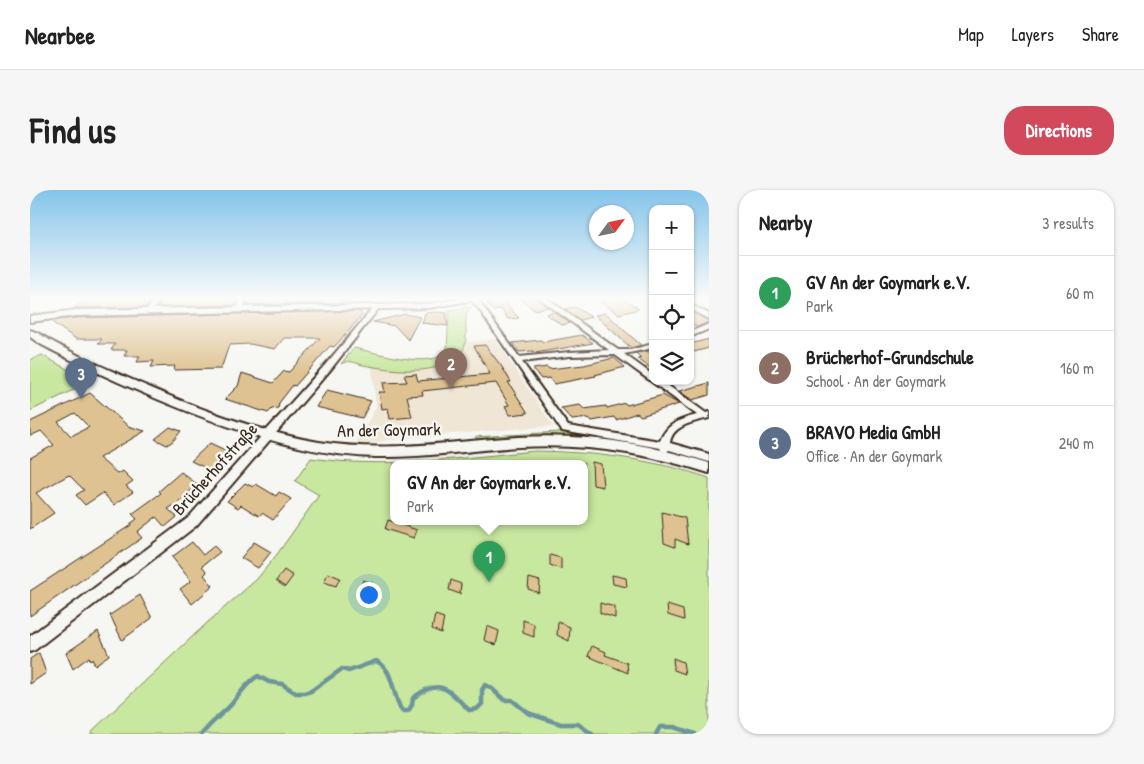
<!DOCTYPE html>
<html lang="en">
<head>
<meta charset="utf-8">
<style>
  body { margin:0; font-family:"Patrick Hand",sans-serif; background:#f6f6f6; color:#222 }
  .controls { position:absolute; right:15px; top:15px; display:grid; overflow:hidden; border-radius:10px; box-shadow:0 1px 4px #0004 }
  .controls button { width:45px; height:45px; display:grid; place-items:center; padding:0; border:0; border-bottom:1px solid #e0e0e0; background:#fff; color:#222; font:25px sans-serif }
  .compass { position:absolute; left:559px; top:15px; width:45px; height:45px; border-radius:50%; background:#fff; box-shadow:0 1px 4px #0004; rotate:57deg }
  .you { position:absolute; left:338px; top:404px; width:18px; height:18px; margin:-12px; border:4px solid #fff; border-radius:50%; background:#1a73e8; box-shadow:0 0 0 8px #1a73e833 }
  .badge { display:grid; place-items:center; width:32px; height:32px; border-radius:50%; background:#d1495b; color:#fff; font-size:16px; font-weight:700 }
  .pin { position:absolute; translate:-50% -41px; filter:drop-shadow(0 1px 2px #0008) }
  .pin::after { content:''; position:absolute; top:26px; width:18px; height:15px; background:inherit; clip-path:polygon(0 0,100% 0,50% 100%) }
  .popup { position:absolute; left:360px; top:270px; width:198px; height:65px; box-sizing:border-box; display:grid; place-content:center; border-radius:10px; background:#fff; filter:drop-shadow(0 1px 4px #0005); font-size:16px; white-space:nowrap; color:#767676 }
  .popup b { font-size:19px; color:#222 }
  .popup::after { content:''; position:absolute; left:50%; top:100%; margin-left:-10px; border:10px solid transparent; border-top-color:#fff }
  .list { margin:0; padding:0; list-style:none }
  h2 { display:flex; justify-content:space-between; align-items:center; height:65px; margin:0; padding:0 20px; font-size:21px }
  h2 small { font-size:16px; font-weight:400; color:#767676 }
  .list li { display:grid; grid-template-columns:32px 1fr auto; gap:15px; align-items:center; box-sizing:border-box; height:75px; padding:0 20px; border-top:1px solid #e0e0e0 }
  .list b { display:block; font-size:19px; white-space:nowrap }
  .list p { margin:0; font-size:16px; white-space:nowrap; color:#767676 }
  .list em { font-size:16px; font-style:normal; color:#767676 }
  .icon { flex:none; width:28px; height:28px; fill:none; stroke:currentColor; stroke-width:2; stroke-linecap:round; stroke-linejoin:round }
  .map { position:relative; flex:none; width:679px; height:544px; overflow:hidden; border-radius:20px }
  header { display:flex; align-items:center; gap:30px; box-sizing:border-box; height:70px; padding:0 25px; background:#fff; border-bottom:1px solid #e0e0e0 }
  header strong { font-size:24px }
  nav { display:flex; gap:28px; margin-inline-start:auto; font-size:18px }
  .intro { display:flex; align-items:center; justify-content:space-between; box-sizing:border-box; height:120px; padding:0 30px }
  h1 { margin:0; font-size:35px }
  .button { padding:12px 22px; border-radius:20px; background:#d1495b; color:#fff; font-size:18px; font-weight:700 }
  main { display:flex; gap:30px; padding:0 30px }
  aside { flex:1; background:#fff; border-radius:20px; box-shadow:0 1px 4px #0004 }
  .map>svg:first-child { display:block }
  .built { fill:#efe6d5 }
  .green { fill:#c8e79f; stroke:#82885e; fill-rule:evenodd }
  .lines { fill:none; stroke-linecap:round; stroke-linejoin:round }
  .stream { stroke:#6d959b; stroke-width:4.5 }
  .building { fill:#dec292; stroke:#3b2a1e; fill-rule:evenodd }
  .minor-casing { stroke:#3b2a1e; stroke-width:4 }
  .tertiary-casing { stroke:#3b2a1e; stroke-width:4 }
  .secondary-casing { stroke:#3b2a1e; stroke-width:4 }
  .minor { fill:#f6f6f2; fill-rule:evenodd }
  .tertiary { fill:#f6f6f2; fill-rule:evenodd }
  .secondary { fill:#f6f6f2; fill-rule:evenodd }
  .labels { text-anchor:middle; stroke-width:5; stroke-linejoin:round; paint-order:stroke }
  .street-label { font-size:18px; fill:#3b2a1e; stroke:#f6f6f2 }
</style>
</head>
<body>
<header>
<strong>Nearbee</strong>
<nav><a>Map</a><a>Layers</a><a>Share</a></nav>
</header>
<div class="intro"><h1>Find us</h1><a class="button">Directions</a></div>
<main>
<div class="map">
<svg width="679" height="544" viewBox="0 0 679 544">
  <rect width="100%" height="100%" fill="#f6f6f2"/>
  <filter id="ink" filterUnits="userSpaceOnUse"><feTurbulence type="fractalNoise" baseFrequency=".02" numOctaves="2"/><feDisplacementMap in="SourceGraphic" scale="10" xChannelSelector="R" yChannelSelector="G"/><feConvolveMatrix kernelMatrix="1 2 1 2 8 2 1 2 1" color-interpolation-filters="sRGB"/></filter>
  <g filter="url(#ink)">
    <path class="built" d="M465,149l58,87 -141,11 -57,8 21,-38 -4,-41 39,4 27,-3 26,-19 3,-6z"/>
    <path class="green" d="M438,117h3c-13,12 5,37 -16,52 -24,17 -64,11 -92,6 -8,-2 -14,-6 -22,-1l13,-16c20,4 81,23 93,2l2,-40z
      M12,165l48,27 -60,29v-51z
      M530,242l82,14 -40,-7 -49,-4 -76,4 -2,-2z
      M505,261c59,1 118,8 174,27v256h-618v-2l117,-110 49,-43 21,-26 41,-58 -24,-14 16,-23c75,11 149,0 224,-7zM364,273h190v58h-190z"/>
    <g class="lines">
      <path class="stream" d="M172,544c8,-10 16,-17 26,-26 10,-10 17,-25 30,-32l11,6 13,2 14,9h8l7,-2 31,-22 7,2 27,-10c18,7 16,35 26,50h6l4,-6 1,-7c28,-22 36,-7 56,12l8,-1 5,-5v-14l3,-5 5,2 14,13h8l16,13 33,11h17l14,10
        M626,544l4,-7h14l21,7"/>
    </g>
    <path class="building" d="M69,108h54l-6,9 -73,1 12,-8z
      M133,108h76l-3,7 -78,2z
      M219,108h95l6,5 -104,2z
      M490,108h17l11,9 -14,3z
      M565,108h28l16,11 -20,5z
      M473,110l16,18 -11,1 -7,-10 -7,2 -8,-8z
      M545,117l16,10 -11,3 -15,-11z
      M329,121l3,4 -15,18 -13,14 -4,-1 -35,40 -2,-1 -14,18 -1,5 -6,1 -4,4 -43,-14 13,-13 4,-13 31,10 11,-12 5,1 31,-34h-36l-9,11 -25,-5 -21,1 -8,24 -47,1 1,-4 -24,1 3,-6 -17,1 3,-6h-16l3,-6h-16l4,-6h-17l4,-5h-26l-23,-16 4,-3 19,-2z
      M660,121l19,10v1l-12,5 -7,-5z
      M407,122l10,1 -1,5 2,8 -26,-3 3,-10z
      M524,122l16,11 -8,2 -16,-11z
      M576,123l20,19 15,13 -10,3 -36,-33z
      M375,124l15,3 -12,23 -13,-14 -22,-4z
      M552,145l11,8 -58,10 -2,-2 -14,1 -7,-9 29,-3 2,2z
      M679,149v9l-19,5v-9z
      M455,155l17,22 9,15h-3l20,31 -18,2 -5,-9 4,-1 -13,-22 -74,8 1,4 -16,1 5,21 -22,2 -2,-11 -6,1 -3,-17h6l-2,-9 24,-1 -3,-7 12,-1 2,7 72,-7 -16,-28z
      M617,161l6,4v15l-15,-11 3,-1 -5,-5z
      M584,168l11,9 -30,8 1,1 -42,8 -5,-6 -8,1 -8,-10 14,-2 2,2 35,-4z
      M679,193v12l-17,5 -13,-9z
      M297,200l44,11 -9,17 -46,-11z
      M60,203l38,33 17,5 -46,27 19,16 5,-3 10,10 -7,5 7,6 -19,13 -11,-12 -18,12 -9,-10 8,-5 -15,-15 -33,18 18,20 -24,16v-71l24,-13 -13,-14 -11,5v-14zM45,223l14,14 -18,9 -13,-14z
      M633,205l16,9 -38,12 -4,-3 -21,7 -2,-3 -22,4 -3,-3 -17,2 -11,-12 19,-3 4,4 22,-3 1,2 18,-5 2,2z
      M140,237l11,4 -8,10 -6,4 -12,-6z
      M180,253l19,9 -17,19 -21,-10z
      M562,272l9,2 2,23 -10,-2z
      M151,282l17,13 -11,9 -2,4 -17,11 9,8 -12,10 -9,-10 -19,15 5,6 -6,4 -106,74v-25l101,-66 -1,-1 7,-5 -5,-5 29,-21 -2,-2z
      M215,293l8,4 3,-3 20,12 3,-4 12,7 -18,21 -11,-7 -3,3 -18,-11 -3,3 -11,-7z
      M632,322l23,6 3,26 -13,-5v8l-11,-4z
      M358,330l29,10 -3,8 -29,-9z
      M162,352l11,13 11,-9 6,6 -18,14 5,6 -3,3 9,11 -21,18 -12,-15 11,-8 -19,-24z
      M224,352l17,10 -13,16 -17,-10z
      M520,365l11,3v11l-11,-4z
      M254,380l9,6 -8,11 -9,-6z
      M298,383l12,5 -4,8 -12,-4z
      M582,385l14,3 1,9 -14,-3z
      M499,388l11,3 -1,12 -11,-4z
      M333,390l10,3 -4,14 -10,-4z
      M421,390l10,4 -1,10 -11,-4z
      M110,405l12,23 -30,22 -12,-25z
      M570,413l15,4v11l-15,-5z
      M637,415l16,5 1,10 -16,-5z
      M405,425l9,3 -3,15 -9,-4z
      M493,430l11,4v13l-11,-4z
      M528,432l12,5 -1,14 -12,-6z
      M457,436l12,5 -3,14 -12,-5z
      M68,441l11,24 -14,10 -3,-6 -2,1 -1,-3 -16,12 -7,-16z
      M562,456l14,6 -1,3 22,8 1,10 -40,-17z
      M9,463l7,20 -16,11v-25z
      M643,468l10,4 2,12 -11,-4z"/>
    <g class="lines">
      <defs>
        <path id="minor" d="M125,108h6l-9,14h-4l-1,-1z
          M211,108h6l-5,12 -3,2 -3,-2z
          M439,108h7l5,6 38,53 50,-5 40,-2 -70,-52h8l71,52h12l23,-6v4l-29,6 29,21v6h9l44,32 3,-1v6c-15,4 -37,7 -39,25l39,11v8l-40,-12 -4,3 -3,-1 -2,-4 -98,-17 -85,-125zM585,165l82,60c-16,4 -30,8 -37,26l-92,-15 -46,-64 47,-6z
          M660,114l19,10v5l-19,-10z
          M344,117l5,1 -48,61 -135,157 -161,124 -5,2v-16l158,-118 137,-153z
          M679,134v5l-19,8v-5z"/>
        <path id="tertiary" d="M434,108h21l-56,10 -353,8 -46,6v-6l46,-6 353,-6z"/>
        <path id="secondary" d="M0,140c8,2 16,8 23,12 16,9 32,17 48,24 69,31 142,63 218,76 67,11 133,-1 200,-5 65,-4 128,6 190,26v10c-62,-20 -125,-30 -190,-26 -47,3 -95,11 -143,10 -73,-2 -140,-26 -207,-53 -43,-18 -86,-37 -127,-59l-12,-8z"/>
      </defs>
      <use href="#minor" class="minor-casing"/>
      <use href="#tertiary" class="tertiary-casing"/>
      <use href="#secondary" class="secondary-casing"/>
      <use href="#minor" class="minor"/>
      <use href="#tertiary" class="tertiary"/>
      <use href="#secondary" class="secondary"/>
    </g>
  </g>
  <linearGradient id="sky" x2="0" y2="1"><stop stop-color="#84c4eb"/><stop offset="0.59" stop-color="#fbfbf9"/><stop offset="1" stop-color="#fbfbf9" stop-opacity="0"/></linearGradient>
  <rect width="679" height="184" fill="url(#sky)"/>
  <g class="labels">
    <g class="street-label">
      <text transform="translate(359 240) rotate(-1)" y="6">An der Goymark</text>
      <text transform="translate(185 279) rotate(-48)" y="6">Brücherhofstraße</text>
    </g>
  </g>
</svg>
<div class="controls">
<button>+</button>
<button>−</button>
<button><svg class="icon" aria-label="locate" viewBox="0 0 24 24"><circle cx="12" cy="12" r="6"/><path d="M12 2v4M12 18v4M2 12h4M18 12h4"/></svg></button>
<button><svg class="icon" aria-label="layers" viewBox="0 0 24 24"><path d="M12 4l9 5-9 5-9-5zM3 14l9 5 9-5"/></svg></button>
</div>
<svg class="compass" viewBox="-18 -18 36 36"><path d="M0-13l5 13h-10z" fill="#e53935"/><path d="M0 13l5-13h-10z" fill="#767676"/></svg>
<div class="you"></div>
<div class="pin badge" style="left:459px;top:392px;background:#2e9e5b">1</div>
<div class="popup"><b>GV An der Goymark e.V.</b>Park</div>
<div class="pin badge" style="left:421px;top:199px;background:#8d6e63">2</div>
<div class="pin badge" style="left:51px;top:209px;background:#5c6f8a">3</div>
</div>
<aside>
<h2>Nearby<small>3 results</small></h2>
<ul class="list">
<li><span class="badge" style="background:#2e9e5b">1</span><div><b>GV An der Goymark e.V.</b><p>Park</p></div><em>60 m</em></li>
<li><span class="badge" style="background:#8d6e63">2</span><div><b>Brücherhof-Grundschule</b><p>School · An der Goymark</p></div><em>160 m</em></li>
<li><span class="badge" style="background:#5c6f8a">3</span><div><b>BRAVO Media GmbH</b><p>Office · An der Goymark</p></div><em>240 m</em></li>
</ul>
</aside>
</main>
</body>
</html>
